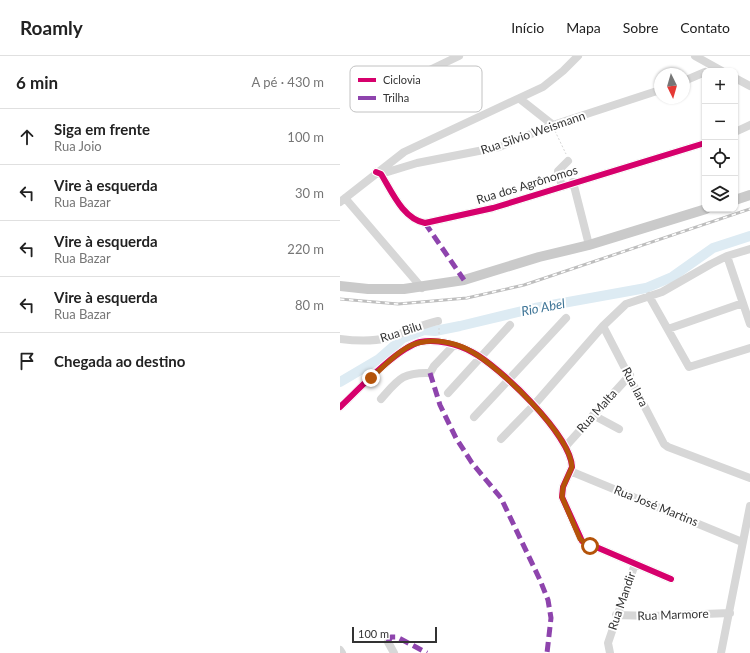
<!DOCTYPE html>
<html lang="pt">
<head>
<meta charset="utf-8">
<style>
  body { margin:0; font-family:Lato,sans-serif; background:#f2f2f2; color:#222 }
  .controls { position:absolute; right:12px; top:12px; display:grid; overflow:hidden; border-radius:8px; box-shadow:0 1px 3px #0004 }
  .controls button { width:36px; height:36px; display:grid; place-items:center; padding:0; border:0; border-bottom:1px solid #e0e0e0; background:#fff; color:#222; font:20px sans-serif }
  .compass { position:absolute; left:314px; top:12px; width:36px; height:36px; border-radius:50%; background:#fff; box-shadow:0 1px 3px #0004; rotate:175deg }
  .scale { position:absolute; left:12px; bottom:10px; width:85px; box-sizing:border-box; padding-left:4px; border:2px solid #333; border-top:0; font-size:11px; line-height:14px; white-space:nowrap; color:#333; -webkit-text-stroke:3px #fff; paint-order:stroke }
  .stop { position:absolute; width:12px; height:12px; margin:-9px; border:3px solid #b45309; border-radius:50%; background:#fff }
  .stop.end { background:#b45309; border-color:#fff; box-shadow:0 1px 4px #0008 }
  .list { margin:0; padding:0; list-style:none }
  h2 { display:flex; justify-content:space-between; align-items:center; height:52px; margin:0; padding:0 16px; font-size:17px }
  h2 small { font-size:13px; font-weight:400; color:#767676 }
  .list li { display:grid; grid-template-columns:26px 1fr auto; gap:12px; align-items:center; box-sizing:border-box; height:56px; padding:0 16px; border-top:1px solid #e0e0e0 }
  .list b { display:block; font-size:15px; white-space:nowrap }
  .list p { margin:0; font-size:13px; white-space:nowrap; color:#767676 }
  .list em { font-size:13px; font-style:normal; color:#767676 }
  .icon { flex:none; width:22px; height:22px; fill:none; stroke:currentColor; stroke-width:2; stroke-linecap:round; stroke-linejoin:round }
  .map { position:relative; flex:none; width:410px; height:597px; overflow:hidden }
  header { display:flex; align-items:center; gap:24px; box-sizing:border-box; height:56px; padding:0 20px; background:#fff; border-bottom:1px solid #e0e0e0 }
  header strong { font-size:19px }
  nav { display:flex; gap:22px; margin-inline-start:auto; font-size:14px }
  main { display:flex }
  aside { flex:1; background:#fff }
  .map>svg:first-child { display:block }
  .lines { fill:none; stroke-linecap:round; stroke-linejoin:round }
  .river { stroke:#ddebf3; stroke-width:10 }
  .path { stroke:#d6d6d6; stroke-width:1; stroke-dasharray:2 2; stroke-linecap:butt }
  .minor { stroke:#d7d7d7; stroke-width:8 }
  .major { stroke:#cacaca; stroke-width:10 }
  .rail-casing { stroke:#bebebe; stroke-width:3 }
  .rail { stroke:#fff; stroke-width:1.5; stroke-dasharray:4.5; stroke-linecap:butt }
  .quiet { stroke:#8e44ad; stroke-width:5; stroke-dasharray:10 5; stroke-linecap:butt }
  .cycleway-casing { stroke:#fff; stroke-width:8 }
  .cycleway { stroke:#d6006c; stroke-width:6 }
  .route { stroke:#b45309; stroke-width:5 }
  .labels { text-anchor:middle; stroke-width:4; stroke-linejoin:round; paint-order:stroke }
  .street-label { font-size:12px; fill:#333; stroke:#fff }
  .water-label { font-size:13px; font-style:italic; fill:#3f7597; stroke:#fff }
  .key { fill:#fff; stroke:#c2c2c2; stroke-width:1 }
  .key-label { font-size:11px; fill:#333 }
</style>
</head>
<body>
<header>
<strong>Roamly</strong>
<nav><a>Início</a><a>Mapa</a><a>Sobre</a><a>Contato</a></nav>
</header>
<main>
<aside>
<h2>6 min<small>A pé · 430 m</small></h2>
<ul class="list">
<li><svg class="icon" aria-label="ahead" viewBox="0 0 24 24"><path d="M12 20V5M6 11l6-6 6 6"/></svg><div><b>Siga em frente</b><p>Rua Joio</p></div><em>100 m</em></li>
<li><svg class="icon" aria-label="left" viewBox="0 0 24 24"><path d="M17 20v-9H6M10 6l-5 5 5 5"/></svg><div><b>Vire à esquerda</b><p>Rua Bazar</p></div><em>30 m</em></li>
<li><svg class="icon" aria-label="left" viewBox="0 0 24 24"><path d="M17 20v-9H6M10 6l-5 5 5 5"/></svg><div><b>Vire à esquerda</b><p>Rua Bazar</p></div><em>220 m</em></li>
<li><svg class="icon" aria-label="left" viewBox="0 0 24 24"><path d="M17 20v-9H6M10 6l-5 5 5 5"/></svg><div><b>Vire à esquerda</b><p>Rua Bazar</p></div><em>80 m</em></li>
<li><svg class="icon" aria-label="arrive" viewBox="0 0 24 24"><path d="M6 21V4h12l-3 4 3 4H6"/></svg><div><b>Chegada ao destino</b></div></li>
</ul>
</aside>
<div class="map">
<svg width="410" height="597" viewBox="0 0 410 597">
  <rect width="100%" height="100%" fill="#fff"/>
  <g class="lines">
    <path class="river" d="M0,326l39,-23 24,-21 21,-8 11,1 25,-5 75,-18 111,-20 26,-11 41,-29 37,-12"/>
    <path class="path" d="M215,75l11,23
      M99,272v7"/>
    <path class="minor" d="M355,0l27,15
      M395,22l15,8
      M344,25l21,-9
      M48,34l71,-34
      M180,43l33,26
      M395,76l15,-7
      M36,116l5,2c11,18 22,45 44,49l68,-15 212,-65
      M41,118l36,-11 82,-16 54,-22 107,-35
      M233,126l16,63
      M222,131l-4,-16 10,-10
      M5,142l77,90
      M0,146l64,-50 139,-65 20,-16 15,-15
      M387,200l23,68
      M309,240l40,71 61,-19
      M263,270l61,118 4,3 82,31
      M328,273l75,-26
      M0,283c16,2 31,3 47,-1 18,-5 33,-13 51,-17
      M108,337l62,-68
      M41,343c17,-19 21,-27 49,-26l4,-7 20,-21
      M0,351c18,-17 57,-59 80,-65 17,-3 37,2 52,10 27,14 99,83 100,115l-9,20 -1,10 20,44 89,38
      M253,359l26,14
      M134,361l92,-99
      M161,383l33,-34 69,-79 23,-22 36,-12 49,-28 16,-8 23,-7
      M225,391l65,-72
      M230,415l172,71
      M276,559l36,1 78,-3
      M48,586l6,11
      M0,594l2,3
      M270,597l-2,-10 27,-79
      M381,597l29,-147"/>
    <path class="major" d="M395,144l15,-5
      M0,230l28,3h36l60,-9 75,-23 50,-12 117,-36"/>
    <defs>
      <path id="rail" d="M0,243l58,5 69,-6 57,-13 226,-76"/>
    </defs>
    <use href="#rail" class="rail-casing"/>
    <use href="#rail" class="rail"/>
    <path class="quiet" d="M85,167l39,57
      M90,317l10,32 16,33 16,25 29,35 39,82 8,20 3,18 -4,35
      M48,586l3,-5h6l30,16"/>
    <defs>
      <path id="cycleway" d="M36,116l5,2c11,18 22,45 44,49l68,-15 212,-65
        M0,351c18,-17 57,-59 80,-65 17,-3 37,2 52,10 27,14 99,83 100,115l-9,20 -1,10 20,44 89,38"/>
    </defs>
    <use href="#cycleway" class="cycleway-casing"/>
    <use href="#cycleway" class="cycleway"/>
  </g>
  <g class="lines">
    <path class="route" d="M31,322c15,-13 32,-34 52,-36 17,-3 37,2 51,11 27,16 96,81 98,114l-9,20 -1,10 18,42 10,7"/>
  </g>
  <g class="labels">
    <g class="street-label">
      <text transform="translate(193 77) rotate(-19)" y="4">Rua Silvio Weismann</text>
      <text transform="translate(187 129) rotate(-17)" y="4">Rua dos Agrônomos</text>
      <text transform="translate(61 276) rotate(-18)" y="4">Rua Bilu</text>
      <text transform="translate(295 331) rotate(63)" y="4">Rua Iara</text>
      <text transform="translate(257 355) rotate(-48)" y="4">Rua Malta</text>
      <text transform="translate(316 450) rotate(22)" y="4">Rua José Martins</text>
      <text transform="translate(282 545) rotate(-71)" y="4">Rua Mandir</text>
      <text transform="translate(333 559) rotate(-2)" y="4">Rua Marmore</text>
    </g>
    <g class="water-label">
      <text transform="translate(203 251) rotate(-11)" y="5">Rio Abel</text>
    </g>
  </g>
  <rect x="10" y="10" width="132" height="46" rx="6" class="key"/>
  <rect x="18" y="22" width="18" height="4" fill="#d6006c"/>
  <rect x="18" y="40" width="18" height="4" fill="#8e44ad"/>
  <g class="key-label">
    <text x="43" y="28">Ciclovia</text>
    <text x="43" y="46">Trilha</text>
  </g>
</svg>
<div class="controls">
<button>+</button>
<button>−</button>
<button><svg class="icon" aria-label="locate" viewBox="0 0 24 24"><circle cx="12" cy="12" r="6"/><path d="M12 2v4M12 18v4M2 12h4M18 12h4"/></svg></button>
<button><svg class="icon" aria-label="layers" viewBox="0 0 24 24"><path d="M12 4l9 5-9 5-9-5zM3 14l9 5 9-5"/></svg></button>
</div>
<svg class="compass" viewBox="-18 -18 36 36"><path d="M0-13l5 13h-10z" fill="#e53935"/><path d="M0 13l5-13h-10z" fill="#767676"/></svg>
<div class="scale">100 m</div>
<div class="stop" style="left:250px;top:490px"></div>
<div class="stop end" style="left:31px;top:322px"></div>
</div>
</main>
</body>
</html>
